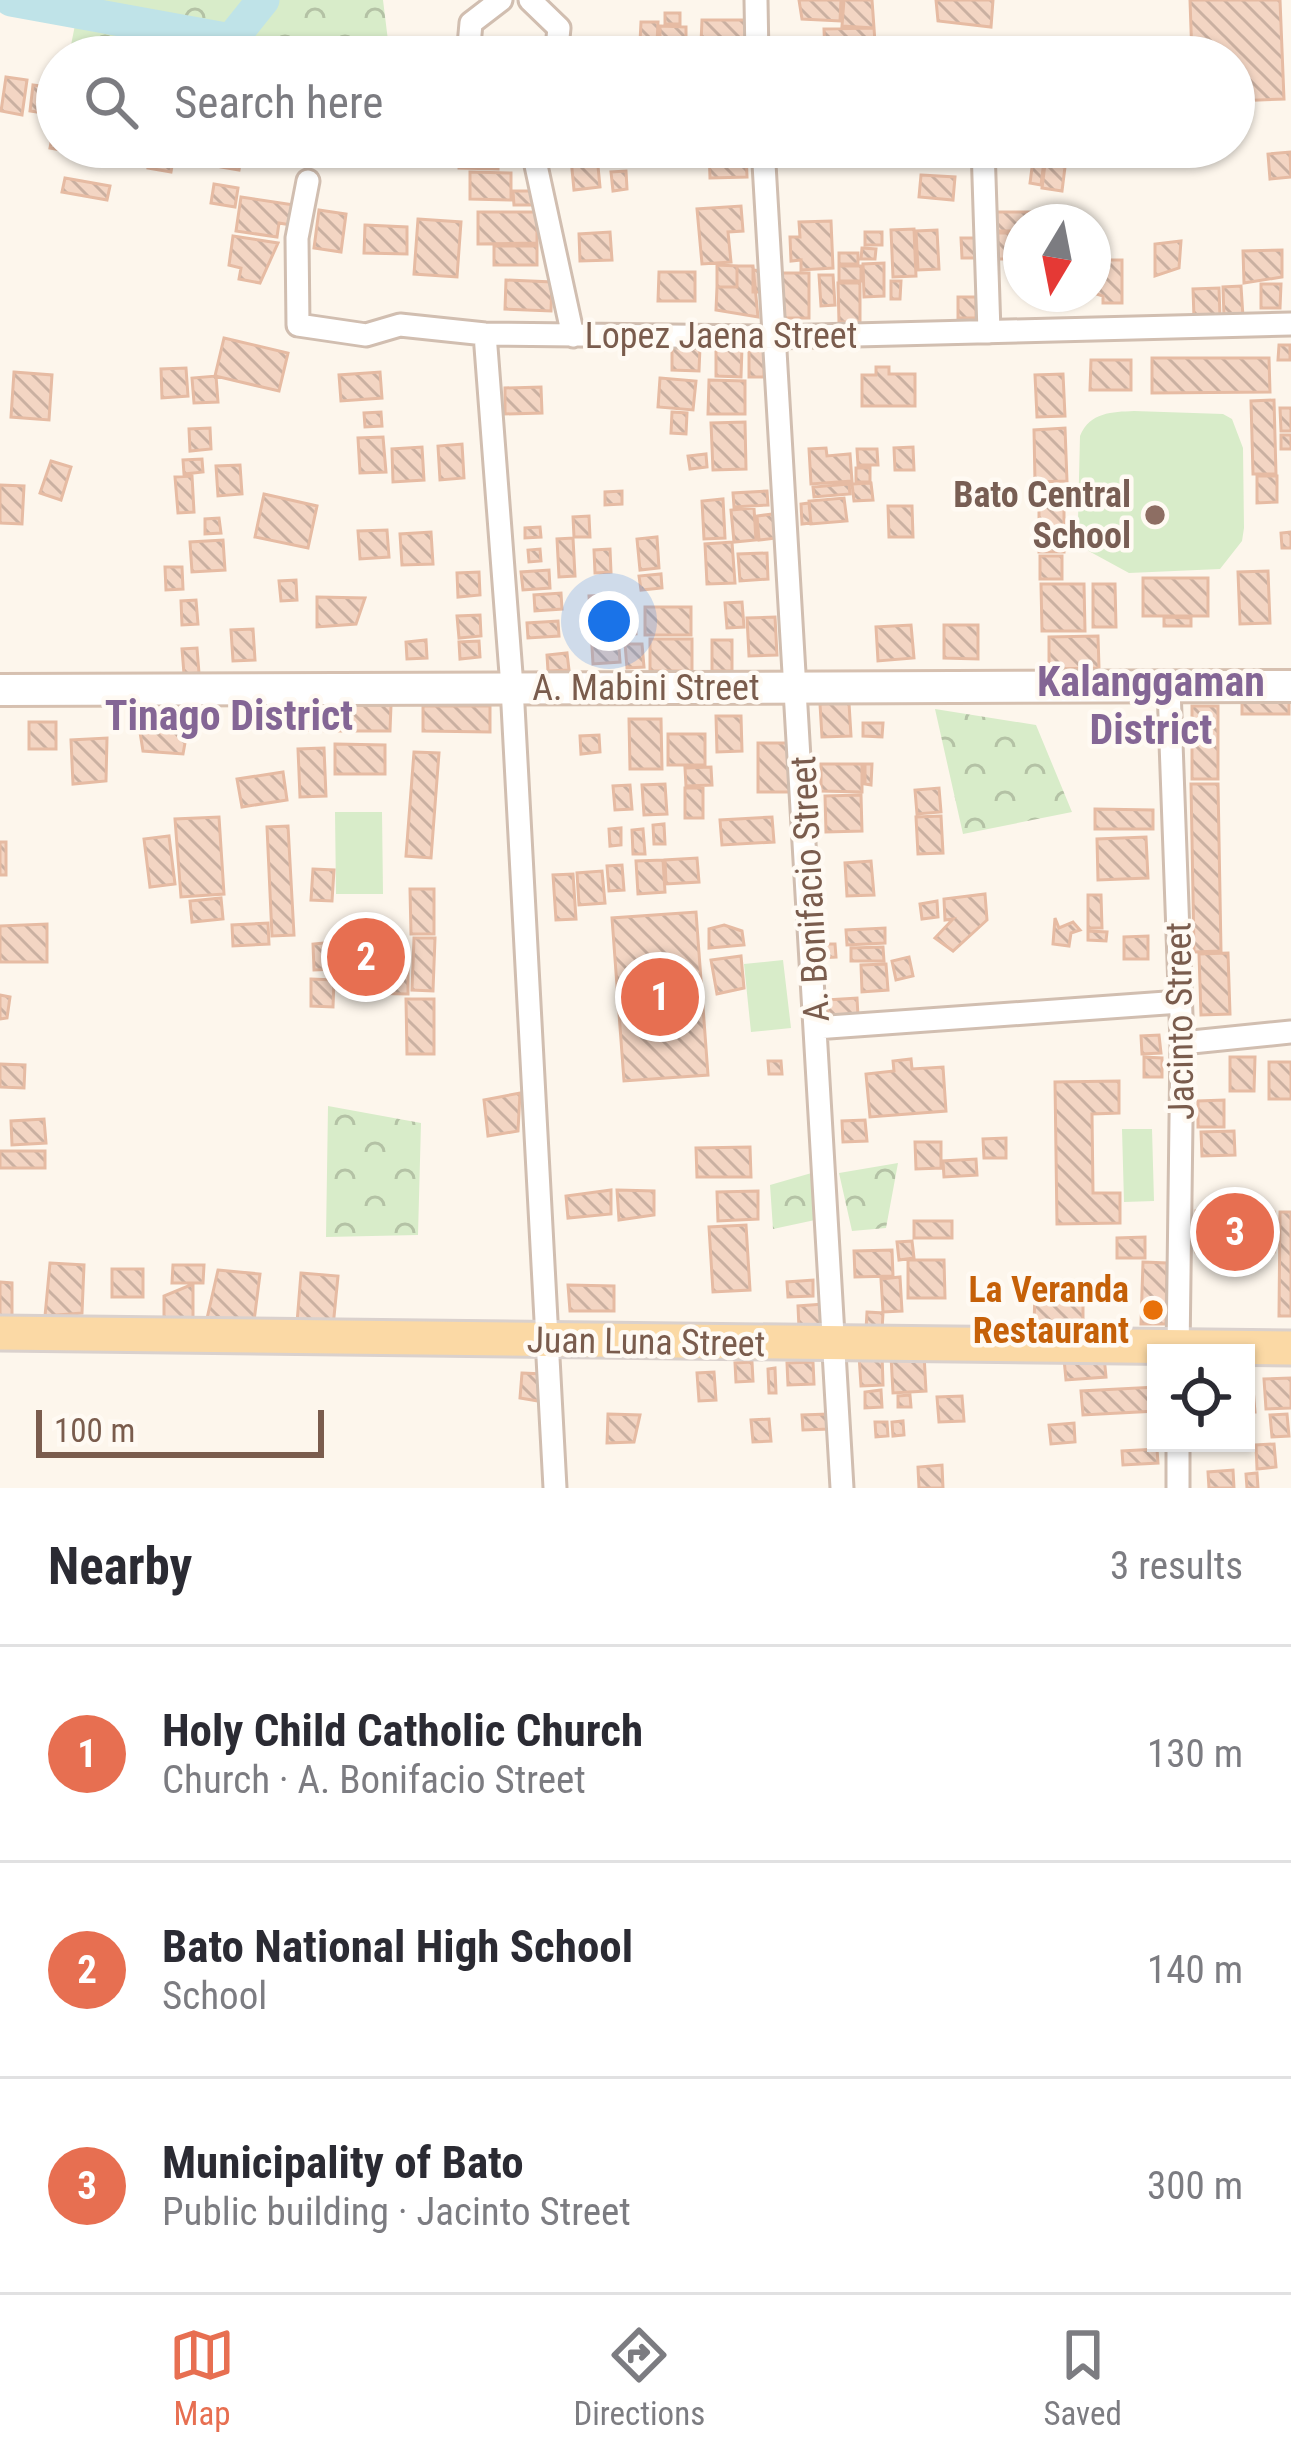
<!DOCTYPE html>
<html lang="en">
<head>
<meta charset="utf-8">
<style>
  body { margin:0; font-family:"Roboto Condensed",sans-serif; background:#f7f7f7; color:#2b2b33 }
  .controls { position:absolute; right:36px; bottom:36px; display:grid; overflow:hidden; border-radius:0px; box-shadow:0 3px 9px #0004 }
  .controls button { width:108px; height:108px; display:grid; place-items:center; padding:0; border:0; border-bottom:3px solid #e1e1e2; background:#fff; color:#2b2b33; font:60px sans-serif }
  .compass { position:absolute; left:1003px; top:204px; width:108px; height:108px; border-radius:50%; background:#fff; box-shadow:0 3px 9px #0004; rotate:190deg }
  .scale { position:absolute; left:36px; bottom:30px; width:288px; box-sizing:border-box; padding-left:12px; border:6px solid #7a5c4d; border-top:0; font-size:33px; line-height:42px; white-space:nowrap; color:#7a5c4d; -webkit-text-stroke:9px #fffaf3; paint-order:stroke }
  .you { position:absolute; left:609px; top:621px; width:42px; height:42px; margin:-30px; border:9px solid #fff; border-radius:50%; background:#1a73e8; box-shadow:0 0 0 18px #1a73e833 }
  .badge { display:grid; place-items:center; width:78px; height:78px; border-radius:50%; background:#e76f51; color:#fff; font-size:39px; font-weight:700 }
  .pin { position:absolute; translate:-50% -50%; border:6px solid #fff; box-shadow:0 3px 12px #0006 }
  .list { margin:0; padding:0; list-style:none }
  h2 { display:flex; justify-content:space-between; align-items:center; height:156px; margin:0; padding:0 48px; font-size:51px }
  h2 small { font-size:39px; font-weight:400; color:#7c7c81 }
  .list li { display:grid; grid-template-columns:78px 1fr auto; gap:36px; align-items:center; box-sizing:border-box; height:216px; padding:0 48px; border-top:3px solid #e1e1e2 }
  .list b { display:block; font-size:45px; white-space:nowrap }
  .list p { margin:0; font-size:39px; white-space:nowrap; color:#7c7c81 }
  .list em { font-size:39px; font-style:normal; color:#7c7c81 }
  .icon { flex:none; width:66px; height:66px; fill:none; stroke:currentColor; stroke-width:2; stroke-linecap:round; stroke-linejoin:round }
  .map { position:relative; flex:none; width:1291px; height:1488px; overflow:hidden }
  .search { position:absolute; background:#fff; box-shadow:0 3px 9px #0004; left:36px; right:36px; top:36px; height:132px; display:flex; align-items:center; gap:30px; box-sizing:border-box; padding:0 42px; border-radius:66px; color:#7c7c81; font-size:45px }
  .sheet { height:804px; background:#fff }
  nav { display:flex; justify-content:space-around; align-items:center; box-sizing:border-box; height:168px; border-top:3px solid #e1e1e2; background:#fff; font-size:33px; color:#7c7c81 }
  nav a { display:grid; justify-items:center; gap:6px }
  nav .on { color:#e76f51 }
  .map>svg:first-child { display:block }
  .forest { fill:url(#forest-crowns) }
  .pitch { fill:#d8ecc9 }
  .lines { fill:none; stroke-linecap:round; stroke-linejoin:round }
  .river { stroke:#bfe3e8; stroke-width:33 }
  .building { fill:url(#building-back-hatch); stroke:#e6bba3; stroke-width:3 }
  .street-casing { stroke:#d1beb0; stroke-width:27 }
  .secondary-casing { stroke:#d6c0b0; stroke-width:36 }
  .primary-casing { stroke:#dad1cd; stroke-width:39 }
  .street { stroke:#fff; stroke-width:21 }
  .secondary { stroke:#fff; stroke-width:30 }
  .primary { stroke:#fbd9a5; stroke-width:33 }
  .education-dot { fill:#8d6e63; stroke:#fffaf3; stroke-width:4.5 }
  .food-dot { fill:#e8710a; stroke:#fffaf3; stroke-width:4.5 }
  .labels { text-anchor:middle; stroke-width:9; stroke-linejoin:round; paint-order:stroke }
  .street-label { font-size:36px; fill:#7a5c4d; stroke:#fffaf3 }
  .education-label { font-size:36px; font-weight:bold; fill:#785e54; stroke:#fffaf3; text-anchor:end }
  .food-label { font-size:36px; font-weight:bold; fill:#c56008; stroke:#fffaf3; text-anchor:end }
  .quarter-label { font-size:42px; font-weight:bold; fill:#846695; stroke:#fffaf3 }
</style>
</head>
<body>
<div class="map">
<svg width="1291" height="1488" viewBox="0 0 1291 1488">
  <defs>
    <pattern id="forest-crowns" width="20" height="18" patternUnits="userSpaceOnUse" patternTransform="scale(3)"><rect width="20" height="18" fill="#d8ecc9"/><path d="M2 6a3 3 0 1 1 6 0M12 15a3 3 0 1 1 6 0" fill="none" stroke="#b4c2a5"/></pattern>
    <pattern id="building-back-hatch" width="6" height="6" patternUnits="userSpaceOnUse" patternTransform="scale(3)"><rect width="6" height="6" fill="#f3d5c3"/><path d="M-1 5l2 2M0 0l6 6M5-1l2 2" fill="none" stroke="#cab0a1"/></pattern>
  </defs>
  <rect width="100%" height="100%" fill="#fdf6ec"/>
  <path class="forest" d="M80,0h303l7,57h-277l-43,-7z
    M935,709l101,16 36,87 -109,22z
    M328,1106l93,17 -3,112 -92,2z
    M898,1163l-12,65 -34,3 -13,-58z
    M815,1172v48l-42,9 -3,-44z"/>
  <path class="pitch" d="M1134,411l89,3 9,5 11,29 1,80 -2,13 -22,28 -91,4 -44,-24 -7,-28 2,-85c10,-24 32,-24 54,-25z
    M335,812h47l1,82h-47z
    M783,960l8,68 -40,4 -7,-68z
    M1122,1129h30l2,72 -30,1z"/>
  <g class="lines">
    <path class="river" d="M11,0l220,40 32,-40"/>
  </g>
  <path class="building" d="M799,0h42l-1,21 -38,-2z
    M844,0h28l2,28 -32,-2z
    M936,0h57l-2,27 -53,-6z
    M1190,0h90l4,99 -50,2v-44h-42z
    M665,13h15v11h-15z
    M702,20h44l3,23h-48z
    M641,22h17l-1,21 -17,-1z
    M660,26l26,1v18l-26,-1z
    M874,28l2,29h-19l-1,-5 -31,4 -1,-27z
    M915,39h25v15l13,3h-39z
    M6,77l21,3 -5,35 -21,-4z
    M33,85l24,3v27l-27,-4z
    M53,132l4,15h14v5l-21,-4z
    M152,147h23l-4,25 -23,-4z
    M223,147h20l-4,23 -18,-3z
    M459,147h39v22l-39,-1z
    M554,147h50v4l-49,6z
    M746,147l1,30 -37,1 -1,-30z
    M1290,152l1,25 -21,2 -2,-25z
    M597,156l3,31 -26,3 -3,-31z
    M1033,160l11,1 -3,24 -11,-2z
    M1045,164l20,3 -3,24 -20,-3z
    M626,171l1,18 -14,2 -2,-19z
    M470,172l41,1v27l-41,-1z
    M921,175l34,2 -2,23 -34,-3z
    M65,178l45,8 -3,14 -45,-8z
    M214,184l24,4 -3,19 -24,-4z
    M513,191h22v14h-21z
    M241,197l53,8 -3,20 -12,-2 -2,14 -41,-6z
    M741,206l2,25 -15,1 3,30 -29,2 -5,-55z
    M319,210l27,4 -5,38 -27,-4z
    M1050,210l18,1 -1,11h-18z
    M478,212h59v31l-59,1z
    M995,212h35v10h-9v9h-26z
    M418,219l43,3 -4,55 -43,-3z
    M831,221l2,47 -32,2v-10l-10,1 -1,-24h10l-1,-15z
    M365,225l42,2v27l-43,-1z
    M914,229l2,47 -23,1 -2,-47z
    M937,230l2,39 -21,1 -2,-39z
    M610,232l2,28 -32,1 -1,-27z
    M865,232h17v13h-17z
    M997,233h23l-1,26h-23z
    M233,236l45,7 -18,40 -21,-4 2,-11 -12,-3z
    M961,238h14l1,20h-14z
    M1181,241l-2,27 -24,8v-32z
    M494,246h43v19h-43z
    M862,248l14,1 -1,10h-14z
    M1282,250v27l-38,6 -1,-32z
    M839,253h19v11h-19z
    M1103,260h19v43h-19v-7l-10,-3v-28z
    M884,263v33l-20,1 -1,-33z
    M717,265l20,1v21h-20z
    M737,266h16l5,51 -42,-7 1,-23h20z
    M839,266h22v15h-22z
    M753,270l12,1 -1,21h-11z
    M659,272h36v29h-37z
    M782,273h27v45h-27z
    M819,275h14l2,30 -14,1z
    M506,280l46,2 -1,29 -46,-2z
    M891,281h10l-1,18h-9z
    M838,283h22v39h-21z
    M1261,284h20l-1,24h-19z
    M1241,286l2,31 -19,1 -1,-31z
    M1219,288l1,29 -26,1 -1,-29z
    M1040,294h20l-12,15 -12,-10z
    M958,297h18v21h-18z
    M224,338l64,15 -9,38 -64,-15z
    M1279,345h11v15h-12z
    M672,347h28l-1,24 -27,-1z
    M716,347h26l-1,30 -25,-1z
    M749,349h15v28h-15z
    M1152,358h117l1,34 -118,1z
    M1091,360h40v30h-41z
    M876,367h13v7h26v32h-53v-31h14z
    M186,368l2,28 -26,2 -1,-29z
    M14,372l38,3 -3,45 -38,-3z
    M380,372l2,26 -41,3 -2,-26z
    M1063,374l2,42 -28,1 -2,-42z
    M216,376l2,26 -24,1 -2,-25z
    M660,378l36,3 -3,29 -35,-3z
    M709,380l36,1v33h-37z
    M541,387l1,26 -37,1v-26z
    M1274,400l2,74h-23l-2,-73z
    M1280,408h11v23h-10z
    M381,412l1,14 -17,1 -1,-14z
    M672,412l15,1 -1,21 -15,-1z
    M745,422l1,47 -33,1 -2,-47z
    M210,428l1,21 -21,2 -1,-22z
    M1065,428l2,53 -32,1 -1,-52z
    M1281,435h10v14h-10z
    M383,437l3,35 -26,1 -2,-35z
    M462,444l2,34 -24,2 -2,-34z
    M422,447l2,33 -31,2 -1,-33z
    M913,447l1,23h-19l-1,-22z
    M826,448l1,8 23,-2 2,27 -41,3 -2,-35z
    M857,449h20l1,16h-20z
    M706,454l1,13 -17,2 -2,-13z
    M202,459l1,13 -19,2 -1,-14z
    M51,461l20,6 -10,33 -21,-7z
    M240,465l2,29 -24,2 -2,-30z
    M856,468h14v14h-14z
    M192,476l2,36 -16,1 -3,-36z
    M1257,476h20v26l-20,1z
    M871,483l2,17 -19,1 -2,-17z
    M849,484l1,10 -36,3 -1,-10z
    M0,485l24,1 -2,38 -22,-1z
    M622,491v13l-17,1v-13z
    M767,491l1,14 -34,2 -1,-14z
    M264,494l53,12 -9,42 -53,-11z
    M844,498l3,23 -36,3 -2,-23z
    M1039,498h25v54h-25z
    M723,499l2,39 -21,1 -2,-38z
    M809,503l2,20 -9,1 -1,-20z
    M888,506h24l1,31h-24z
    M754,508l2,32 -22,2 -3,-32z
    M773,514l3,24 -17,2 -2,-24z
    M589,516l1,21h-16l-1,-20z
    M219,518l2,15 -16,1v-15z
    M540,527l1,10 -16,1v-10z
    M387,530l2,27 -29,2 -2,-28z
    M431,532l2,32 -31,1 -2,-31z
    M1291,532v16h-9l-1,-15z
    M657,537l2,31 -19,2 -3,-31z
    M573,538l2,38 -16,1 -2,-38z
    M223,540l2,30 -33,2 -2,-30z
    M732,542l3,41 -28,1 -2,-40z
    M540,549l1,12 -12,1 -1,-12z
    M610,549l1,23 -16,1 -1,-23z
    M767,553l1,26 -28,2 -2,-27z
    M1040,556h22v23h-22z
    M165,567h17l1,22 -17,1z
    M549,570l1,18 -27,2 -2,-18z
    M1268,571l2,52 -30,1 -2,-52z
    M479,572l1,23 -22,2 -1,-24z
    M661,574l1,14 -21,2 -2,-14z
    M1143,578h65v38h-65z
    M296,580l1,20 -16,1 -2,-20z
    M1041,584h43l1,47h-43z
    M1093,584h22l1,43h-23z
    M561,593l1,16 -27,2 -1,-16z
    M615,595l5,67 -27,2 -4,-68z
    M317,597l48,1 -9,26 -39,3z
    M196,600l2,24 -16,1 -1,-24z
    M742,602l2,25 -17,1 -2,-25z
    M645,607h46v28h-46z
    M480,615l1,21 -22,2 -2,-22z
    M623,616h12l1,18 -12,1z
    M775,617l2,38 -28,1 -2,-38z
    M1164,617l27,1v8h-27z
    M558,621l1,15 -31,2 -1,-15z
    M911,625l3,33 -36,3 -2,-34z
    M944,625h34v34l-34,-1z
    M253,629l2,31 -22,1 -2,-31z
    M1098,636l1,32 -50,1v-32z
    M650,639h42v32h-42z
    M426,640l1,18 -20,1 -1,-17z
    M712,640h20v31h-20z
    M479,641l1,16 -20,2 -1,-17z
    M625,644h17l2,23 -17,1z
    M197,648l2,25 -15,1 -2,-25z
    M567,653l2,17 -21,1 -1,-16z
    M1242,698h47v16h-47z
    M849,703l2,33 -29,1 -2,-33z
    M294,705l48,2 -1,24 -48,-1z
    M347,705h44l-1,26h-43z
    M423,706h67v26l-67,-1z
    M1192,706h26v73h-26z
    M137,713l52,8 -6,33 -40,-3z
    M716,716h25l1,35 -25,1z
    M629,719h32l1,50h-32z
    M29,722h27v27h-27z
    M863,723h20l-1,14 -19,-1z
    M668,734h37v31h-37z
    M599,735l1,17 -19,2 -1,-18z
    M107,738l-1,43 -33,3 -2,-44z
    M758,743h34l1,49h-35z
    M335,744l50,1v29h-50z
    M324,748l2,48 -26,1 -2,-48z
    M414,752l25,1 -8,105 -25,-2z
    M821,764h41v28l-41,-1z
    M865,764h7l-1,21 -6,-1z
    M711,767l1,18 -26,1 -1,-18z
    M283,772l4,28 -45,7 -5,-28z
    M665,784l2,30 -23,1 -2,-30z
    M1191,784h27l3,167 -27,1z
    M630,785l2,24 -17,1 -2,-24z
    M685,788h18v30h-18z
    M939,788l2,24 -24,2 -2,-24z
    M861,795l1,36 -36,1 -1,-36z
    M1095,809l58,1v19h-58z
    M941,816l2,37 -25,1 -2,-37z
    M219,817l5,77 -43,3 -6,-78z
    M772,817l2,25 -52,3 -2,-25z
    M664,824l1,20h-11l-1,-19z
    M288,826l6,109 -22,1 -5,-109z
    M621,828v17l-11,1 -1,-17z
    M643,829l2,25h-12l-1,-24z
    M169,836l6,48 -25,3 -6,-48z
    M1146,837l2,41 -50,2 -1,-41z
    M0,842h6v33h-6z
    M697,858l2,24 -33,2 -1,-24z
    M663,860l2,32 -27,2 -2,-33z
    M871,861l3,34 -27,1 -2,-33z
    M622,865l2,25 -15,1 -2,-25z
    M313,869l21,1 -2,31 -21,-1z
    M602,871l3,32 -26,2 -2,-32z
    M573,874l3,45 -20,1 -3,-45z
    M410,889h24v45h-23z
    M985,894l2,26 -34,31 -18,-13 18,-19 -8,1 -1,-21z
    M1088,895h13l1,33h-14z
    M221,898l2,21 -31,3 -2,-21z
    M937,901l1,16 -16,2 -2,-15z
    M696,912l12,163 -84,6 -12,-163z
    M1055,918l4,10 14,-6 7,8 -9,3 -2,13 -16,-2z
    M268,923l1,21 -36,2 -1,-21z
    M47,924v38h-47v-36z
    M724,925l18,6 2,14 -35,3v-19z
    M885,928v15l-38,2 -1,-15z
    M1088,931l19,1 -1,9 -18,-1z
    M1148,936v23h-24v-22z
    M414,938h21l-2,53 -21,-1z
    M335,942l1,27 -22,1 -1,-26z
    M818,944h17l1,13 -18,1z
    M883,947l1,14h-33v-13z
    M1228,953l2,61 -29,1 -2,-61z
    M741,956l3,32 -27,6 -6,-34z
    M909,957l4,19 -17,4 -4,-19z
    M347,959l61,1v34l-61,-1z
    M886,964l2,26 -26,2 -1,-27z
    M311,979l23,1 -1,27 -22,-1z
    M0,995l10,2 -3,21 -7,1z
    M857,998l1,18 -30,1 -1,-17z
    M406,999h28v55h-27z
    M1159,1035l2,18 -19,1 -1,-18z
    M1144,1057l18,1v19h-18z
    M1230,1057h25l-1,34h-24z
    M911,1059l1,10 31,-2 3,44 -76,6 -4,-43 28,-3 -1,-10z
    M768,1061h13l1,13h-13z
    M1269,1062h22v37h-22z
    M0,1064l25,1 -1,23 -24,-1z
    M1119,1081v32l-27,1 1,79h27v30l-63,1 -2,-142z
    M520,1093l-2,38 -30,5 -4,-36z
    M1224,1100v27h-26v-26z
    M44,1119l2,24 -34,2 -1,-24z
    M865,1120l2,21 -24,1 -1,-21z
    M1234,1131l1,24 -33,1 -1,-24z
    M1006,1138v20h-22l-1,-19z
    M915,1142h26v26l-25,1z
    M750,1147l1,30h-54l-1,-29z
    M0,1151h45v17h-45z
    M976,1159l1,16 -33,2 -1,-16z
    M611,1190v24l-43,4 -2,-22z
    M617,1190l37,1v24l-35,5z
    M758,1191v28l-40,2 -1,-29z
    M1196,1211l78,1v40h-78z
    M1280,1212h11v104h-12z
    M914,1221h38v17h-38z
    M746,1225l4,65 -37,2 -4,-65z
    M1145,1237v21h-28v-20z
    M912,1241l2,17 -15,2 -2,-18z
    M892,1250l1,26 -38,1 -1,-26z
    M908,1260h36l1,38h-37z
    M1143,1262l24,1 -1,61h-25z
    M50,1263l34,2 -2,48 -37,3z
    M173,1265h31l-1,18h-31z
    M112,1269h31v28h-31z
    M218,1270l42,4 -6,47 -48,2z
    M301,1273l37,3 -5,51 -36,-4z
    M900,1277l2,34 -19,1 -2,-33z
    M813,1280v16l-25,1 -1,-15z
    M0,1282l12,1v39h-12z
    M193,1284v35h-29v-23z
    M568,1285l46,1v25h-44z
    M1035,1289l48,1v39l-49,-1z
    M823,1304l1,22 -25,2 -1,-22z
    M867,1312l16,1 -1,18 -16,-1z
    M882,1353l1,32 -22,1 -2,-31z
    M924,1354l2,37 -33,2 -2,-37z
    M1104,1356l2,21 -40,3 -2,-21z
    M752,1362l1,19 -17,1 -1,-19z
    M813,1362l1,22 -26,1 -1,-22z
    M775,1368l1,25h-7l-1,-24z
    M714,1372l2,28 -17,1 -2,-28z
    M522,1373l21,1 -5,27 -18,-3z
    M1291,1378v30l-25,1 -2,-30z
    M1156,1387v24l-73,4 -2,-24z
    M1253,1388l2,24h-9v-23z
    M881,1390l1,17 -17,1v-16z
    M910,1395l1,12h-13v-11z
    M962,1396l2,25 -25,1 -2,-25z
    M608,1414l32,1 -6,27 -27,1z
    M828,1414l1,15 -26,1 -1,-15z
    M1287,1414l2,22 -17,1 -2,-22z
    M769,1419l2,22 -18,1 -2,-22z
    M903,1421l1,14 -11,1 -1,-14z
    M875,1422h12l1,14 -12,1z
    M1074,1423l1,19 -24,2 -2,-19z
    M1274,1444l2,23 -19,2 -1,-24z
    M1157,1449l1,14 -35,2 -1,-14z
    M942,1465l1,23h-24l-1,-21z
    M1233,1470l1,18h-25l-1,-16z
    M1257,1473l1,15h-11l-1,-14z"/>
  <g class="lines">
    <defs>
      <path id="street" d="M530,0l29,28 -3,29
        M756,0l1,57
        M468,57l3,-34 30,-23
        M532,147l41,189
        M763,147l79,1341
        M983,147l6,185
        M308,181l-11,57 1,87 68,10 34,-10 85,9 290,3 516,-13
        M485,334l27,353 43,801
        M1169,688l13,355 -4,310
        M815,1028l365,-26
        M1182,1043l109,-11
        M1178,1443v45"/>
      <path id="secondary" d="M0,690l1291,-4"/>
      <path id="primary" d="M0,1333l1291,15"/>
    </defs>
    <use href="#street" class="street-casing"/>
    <use href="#secondary" class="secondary-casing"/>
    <use href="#primary" class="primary-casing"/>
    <use href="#street" class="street"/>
    <use href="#secondary" class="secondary"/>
    <use href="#primary" class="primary"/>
  </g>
  <circle class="education-dot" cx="1155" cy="515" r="12"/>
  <circle class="food-dot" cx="1153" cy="1310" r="12"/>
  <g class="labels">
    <g class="street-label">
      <text x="721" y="348">Lopez Jaena Street</text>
      <text x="646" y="700">A. Mabini Street</text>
      <text transform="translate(809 889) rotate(-93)" y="13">A. Bonifacio Street</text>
      <text transform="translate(1179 1021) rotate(-91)" y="13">Jacinto Street</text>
      <text transform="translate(646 1341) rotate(1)" y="13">Juan Luna Street</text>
    </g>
    <g class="education-label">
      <text x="1131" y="507">Bato Central<tspan x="1131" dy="41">School</tspan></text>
    </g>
    <g class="food-label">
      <text x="1129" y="1302">La Veranda<tspan x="1129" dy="41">Restaurant</tspan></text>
    </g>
    <g class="quarter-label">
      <text x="1151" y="696">Kalanggaman<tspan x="1151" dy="48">District</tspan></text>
      <text x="229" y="730">Tinago District</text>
    </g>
  </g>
</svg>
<div class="controls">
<button><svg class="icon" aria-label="locate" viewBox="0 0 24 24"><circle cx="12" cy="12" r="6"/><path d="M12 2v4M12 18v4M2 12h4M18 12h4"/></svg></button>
</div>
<svg class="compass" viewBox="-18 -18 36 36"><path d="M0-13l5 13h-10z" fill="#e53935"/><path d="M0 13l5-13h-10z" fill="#7c7c81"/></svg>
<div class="scale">100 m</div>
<div class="you"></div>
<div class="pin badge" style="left:660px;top:997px">1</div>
<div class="pin badge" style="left:366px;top:957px">2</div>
<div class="pin badge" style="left:1235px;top:1232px">3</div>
<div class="search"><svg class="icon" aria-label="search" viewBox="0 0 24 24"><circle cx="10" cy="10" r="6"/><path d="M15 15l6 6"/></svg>Search here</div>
</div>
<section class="sheet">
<h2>Nearby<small>3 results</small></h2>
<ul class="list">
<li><span class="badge">1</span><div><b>Holy Child Catholic Church</b><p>Church · A. Bonifacio Street</p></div><em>130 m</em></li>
<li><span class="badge">2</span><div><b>Bato National High School</b><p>School</p></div><em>140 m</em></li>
<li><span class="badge">3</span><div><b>Municipality of Bato</b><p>Public building · Jacinto Street</p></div><em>300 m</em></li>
</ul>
</section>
<nav>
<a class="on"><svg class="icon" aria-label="map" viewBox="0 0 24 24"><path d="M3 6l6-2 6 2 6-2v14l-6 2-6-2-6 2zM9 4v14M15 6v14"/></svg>Map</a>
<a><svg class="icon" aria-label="directions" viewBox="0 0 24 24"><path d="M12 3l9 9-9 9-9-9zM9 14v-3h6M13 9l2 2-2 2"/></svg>Directions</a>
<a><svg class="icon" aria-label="saved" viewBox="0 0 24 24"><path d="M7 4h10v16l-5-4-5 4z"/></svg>Saved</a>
</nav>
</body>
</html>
